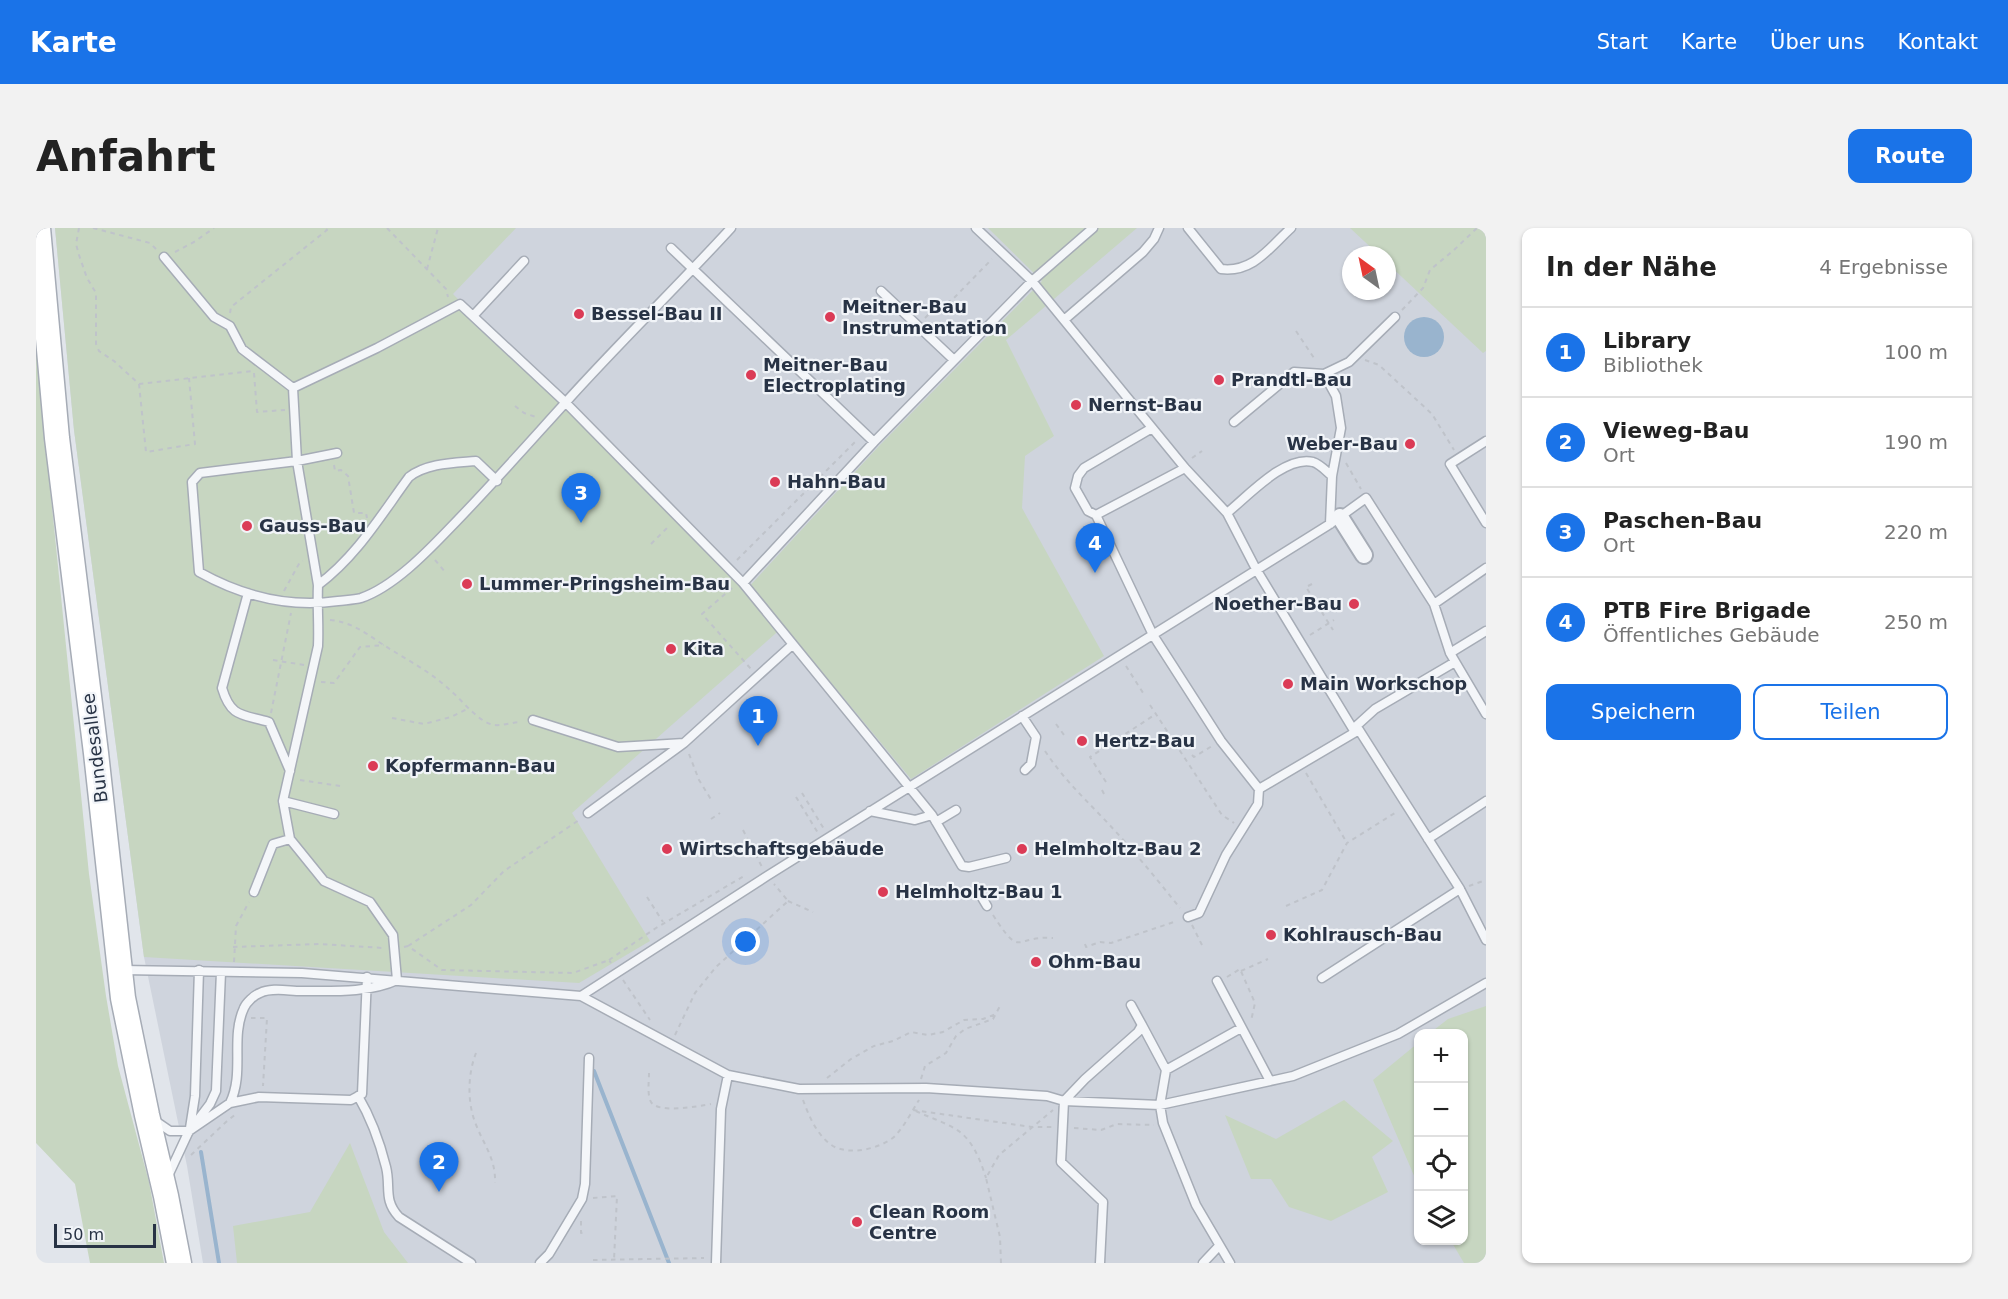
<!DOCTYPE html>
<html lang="de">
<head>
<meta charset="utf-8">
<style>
  body { margin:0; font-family:"DejaVu Sans",sans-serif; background:#f2f2f2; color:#222 }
  .controls { position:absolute; right:18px; bottom:18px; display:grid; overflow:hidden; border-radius:12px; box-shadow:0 2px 4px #0004 }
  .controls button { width:54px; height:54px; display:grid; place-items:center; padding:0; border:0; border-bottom:2px solid #e0e0e0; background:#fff; color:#222; font:30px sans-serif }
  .compass { position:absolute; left:1306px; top:18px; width:54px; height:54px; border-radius:50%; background:#fff; box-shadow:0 2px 4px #0004; rotate:327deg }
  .scale { position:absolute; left:18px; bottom:15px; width:102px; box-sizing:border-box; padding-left:6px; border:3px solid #283345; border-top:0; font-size:16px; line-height:21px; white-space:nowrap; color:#283345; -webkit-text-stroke:4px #f1f4f8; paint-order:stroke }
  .you { position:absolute; left:710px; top:714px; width:21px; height:21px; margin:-15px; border:4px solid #fff; border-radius:50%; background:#1a73e8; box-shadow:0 0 0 9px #1a73e833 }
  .badge { display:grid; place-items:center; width:39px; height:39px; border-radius:50%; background:#1a73e8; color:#fff; font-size:20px; font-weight:700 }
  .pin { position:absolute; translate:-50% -50px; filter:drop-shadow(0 2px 3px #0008) }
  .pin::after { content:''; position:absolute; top:32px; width:21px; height:18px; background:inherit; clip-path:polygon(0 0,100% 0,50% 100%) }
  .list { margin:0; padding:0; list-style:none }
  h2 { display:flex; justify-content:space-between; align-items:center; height:78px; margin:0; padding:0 24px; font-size:26px }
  h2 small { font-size:20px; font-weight:400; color:#767676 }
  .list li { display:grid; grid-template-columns:39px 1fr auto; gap:18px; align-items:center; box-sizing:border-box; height:90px; padding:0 24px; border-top:2px solid #e0e0e0 }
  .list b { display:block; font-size:22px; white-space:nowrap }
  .list p { margin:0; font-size:20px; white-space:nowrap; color:#767676 }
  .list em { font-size:20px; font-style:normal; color:#767676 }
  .actions { display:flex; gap:12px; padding:18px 24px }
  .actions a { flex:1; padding:14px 0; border:2px solid #1a73e8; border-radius:12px; text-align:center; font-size:21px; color:#1a73e8 }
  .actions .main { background:#1a73e8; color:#fff }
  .icon { flex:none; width:33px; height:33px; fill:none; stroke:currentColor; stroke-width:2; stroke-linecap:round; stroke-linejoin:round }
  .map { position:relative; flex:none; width:1450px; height:1035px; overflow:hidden; border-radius:12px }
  header { display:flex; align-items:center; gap:36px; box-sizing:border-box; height:84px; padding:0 30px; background:#1a73e8; color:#fff }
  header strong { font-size:28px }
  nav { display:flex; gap:33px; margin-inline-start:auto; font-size:21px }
  .intro { display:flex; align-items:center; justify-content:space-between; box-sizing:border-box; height:144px; padding:0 36px }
  h1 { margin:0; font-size:42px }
  .button { padding:15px 27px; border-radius:12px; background:#1a73e8; color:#fff; font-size:21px; font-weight:700 }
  main { display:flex; gap:36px; padding:0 36px }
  aside { flex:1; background:#fff; border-radius:12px; box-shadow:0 2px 4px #0004 }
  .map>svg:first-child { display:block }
  .built { fill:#cfd4dd; fill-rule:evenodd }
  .green { fill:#c7d6c1 }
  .water { fill:#99b4ce }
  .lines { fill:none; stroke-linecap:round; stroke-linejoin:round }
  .stream { stroke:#99b4ce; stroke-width:4 }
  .lane-casing { stroke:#a6acb6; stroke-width:11 }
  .street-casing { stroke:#a6acb6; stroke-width:20 }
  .secondary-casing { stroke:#a6acb6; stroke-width:27 }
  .path { stroke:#bfc3ca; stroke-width:2; stroke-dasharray:4.5 4.5; stroke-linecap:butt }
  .lane { stroke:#f4f6f9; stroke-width:8 }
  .street { stroke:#f4f6f9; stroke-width:16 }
  .secondary { stroke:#fff; stroke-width:24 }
  .poi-dot { fill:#db3b56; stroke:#f1f4f8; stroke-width:2 }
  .labels { text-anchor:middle; stroke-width:4.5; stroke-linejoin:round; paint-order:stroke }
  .poi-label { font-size:18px; font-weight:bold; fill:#283345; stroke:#f1f4f8; text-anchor:start }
  .street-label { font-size:18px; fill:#283345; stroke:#f1f4f8 }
</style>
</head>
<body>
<header>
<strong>Karte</strong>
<nav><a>Start</a><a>Karte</a><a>Über uns</a><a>Kontakt</a></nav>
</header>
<div class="intro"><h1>Anfahrt</h1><a class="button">Route</a></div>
<main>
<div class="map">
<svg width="1450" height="1035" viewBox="0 0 1450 1035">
  <rect width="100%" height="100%" fill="#e1e5eb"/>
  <path class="built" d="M19,0h1431v1035h-1283l-16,-97 -43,-209 -70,-527zM1315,27h36v36h-36zM1382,806h46v206h-46z"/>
  <path class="green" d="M19,0h461l-63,66 292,297 134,-145 163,-165 -54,-53h149l-131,112 48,96 -29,20 -3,52 82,148 -193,123 -127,-153 -212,187 78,128 -71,42 -435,-26 -70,-527z
    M1314,0h136v123l-3,2 -96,-90v-8h-8z
    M0,120l53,526 17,122 12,70 31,116 15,81h-74l-15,-79 -39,-41z
    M1450,778v257h-22l-13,-22 13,-1v-206l-34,-1 18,-14z
    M1382,815v142l-45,-105z
    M1308,872l49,41 -21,16 16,35 -57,29 -42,-14 -18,-28h-20l-26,-64 51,24z
    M314,915l34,89 24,31h-171l-4,-37 77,-14z"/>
  <path class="water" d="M1368 109a20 20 0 1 1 40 0a20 20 0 1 1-40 0Z"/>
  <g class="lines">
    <path class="stream" d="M558,843l75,192
      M165,924l18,111"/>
    <defs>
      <path id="lane" d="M940,0l56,53 153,187 42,45 29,56 97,160 6,1 101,159 26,51
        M1152,0l33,41c32,4 48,-21 70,-41
        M635,20l203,194
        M128,29l50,60 16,9 12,23 51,39
        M845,63l73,69
        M437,88l51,-55
        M1028,92l79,-68 11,-13 5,-11
        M1288,146l12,22 5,32 -9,48 -2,48
        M1198,194l60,-50 30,2 25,-12 46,-45
        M1450,213l-36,23 36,59
        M301,225l-40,8 -97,12 -8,9 7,90c43,24 90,36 139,29 7,-1 16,-1 23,-3 32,-11 65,-45 88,-69 41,-42 78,-84 117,-127 53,-59 111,-115 165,-174
        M1149,240l-89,47 57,120 68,106 38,48 100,-59
        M1191,285c21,-17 58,-58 86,-51 7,2 13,9 19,14
        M1060,287l-8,-4 -13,-23 3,-12 6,-8 68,-40
        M707,355l131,-141 158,-161 61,-53
        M282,357c39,-29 63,-70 91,-108 18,-14 45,-14 67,-16l21,20
        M212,365l-26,95c9,30 20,26 47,34l21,49
        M1398,376l52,-36
        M1414,425l36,-22
        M986,488l14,21 -5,27 -6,6
        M497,492l85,27 66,-4 108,-98
        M1317,501l22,-20 80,-47
        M247,573l51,13
        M834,583l45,9 17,-5
        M552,585l96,-70
        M900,594l20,-12
        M1392,611l58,-38
        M218,664l19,-48 17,-5
        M945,668l6,10
        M1152,689l11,-4 27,-58 32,-51 1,-15
        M87,742l179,3 279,23 147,79 71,14 127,-1 121,8 17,5 96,4 133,-29 105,-42 88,-51
        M1286,750l138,-89
        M361,752l-4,-45 -23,-33 -46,-21 -34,-42 -7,-38 35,-155c1,-21 -1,-40 0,-61l-21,-124 -4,-73 84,-40 83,-44 105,98 178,181 189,232 30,51 7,1 37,-9
        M1181,753l53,100
        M545,768l186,-120 563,-352 36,-26 68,106 16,49 36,61
        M1095,777l11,20
        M1130,842l75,-42
        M322,868c13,22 22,47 28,71 5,20 -3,33 13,50l72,46
        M194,875c15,-31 0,-65 14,-95 2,-5 10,-13 16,-15 11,-6 29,-2 41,-2 31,0 68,2 96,-11
        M118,892l16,11h19l41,-28 29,-6 92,3 11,-6 5,-117
        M154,900l5,-32 4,-126
        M132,948l20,-43 22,-29 6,-13 5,-119
        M504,1035l9,-9 33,-55 3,-15 4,-126
        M680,1035l5,-154 7,-34
        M1064,1035l3,-61 -42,-40 3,-61 21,-22 53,-47 4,-7 24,45 -6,35 3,18 33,82 34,58
        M1167,1035l16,-17"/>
      <path id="street" d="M1304,289l24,38"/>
      <path id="secondary" d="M2,0l19,210 39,315 27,245 24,117 19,81 13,67"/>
    </defs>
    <use href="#lane" class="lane-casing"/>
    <use href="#street" class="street-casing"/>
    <use href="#secondary" class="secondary-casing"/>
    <path class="path" d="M43,0l-3,16 3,11 8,23 9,15v51l3,7 15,10 25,23 113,-13
      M57,0l57,15 6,6
      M351,0l59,61 2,8
      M139,24l19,-10 20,-14
      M391,41l11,-41
      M1366,82l21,-22 7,-18 24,-20 23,-22
      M194,85l1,-6 96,-77 -2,-2
      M889,90l10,-10 17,-8 40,-41
      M1260,103l20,30
      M1329,132l14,5 53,49 22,36
      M218,145l3,39 28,-2
      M103,156l7,68 49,-8 -6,-66
      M479,178l9,7 12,4
      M1156,230l10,-7
      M1310,235l15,26
      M298,237l1,6 6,-1 7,6 6,37h12l1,5
      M615,316l19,-19
      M399,332l11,13
      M701,332l119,-119
      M1276,356l-6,3 27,43
      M696,360l-30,26 49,55
      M248,363l16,-29 3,-1
      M294,392c20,2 33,11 49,22 24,16 50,28 72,49 12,10 27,31 43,34 8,1 19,-3 27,-3
      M1274,407l24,-15
      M237,432l31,5
      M1090,438l19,30
      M285,454l13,1 26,-36 24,-2
      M1114,477l72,110 12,8
      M235,485l20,-100
      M356,490l32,6 27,-7 16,-8
      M1020,496l8,11
      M1009,523c18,27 35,43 57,66 28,29 53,60 78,91
      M653,526l10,26 13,21
      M1156,527l2,2 18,-11
      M1270,545l41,70
      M264,552l40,6
      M1070,554l-16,-25 66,-43
      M1066,562l2,4
      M766,565l22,36
      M760,569l22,36
      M675,591l9,-6
      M707,602l19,37
      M1433,658l17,-6
      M877,660l5,8 21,-11
      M611,669l16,25
      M752,673l25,11
      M1250,678l36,-16 25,-47 51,-32
      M957,687c29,45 21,20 60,23
      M1156,697l10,20
      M1049,716l1,3 14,-5 11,1 66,-22
      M372,718l63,-41 33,-34 75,-51
      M197,719l86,-3 64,4
      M368,719l4,-1 34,24 131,3 36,-13 2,3
      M573,732l47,-32 88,-52
      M198,734l2,-36 13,-24
      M1205,743l27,-12
      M1191,749l13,-8 15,34 -4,18
      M587,752l27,40
      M215,790h16l-4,68
      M639,807l20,-42 21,-26 72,-66 -14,-17
      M440,825c-8,20 -9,48 -1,69 8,22 21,36 20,61
      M613,845c0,8 -2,22 2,29 7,12 49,4 60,2
      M791,850l24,-19 23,-13 19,-5 18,-9 17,3 15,-3 21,-12 19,-1 13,-5
      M885,851l4,-13 21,-13 10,-17 9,-7 28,-10 7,-13
      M767,872c6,16 13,33 27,44 16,13 52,5 66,-9 9,-10 16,-24 23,-35
      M877,882l119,17h21
      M880,883c14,7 32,12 44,21 14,11 21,30 26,46
      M1038,900l27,2 16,-6 37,1
      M155,927l35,-33 11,-9
      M557,970l24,-2 -3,64
      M545,993v12l3,-1
      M557,1032l111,-2
      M965,1035l-1,-26 -14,-59 13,-23 54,-45"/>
    <use href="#lane" class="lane"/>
    <use href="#street" class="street"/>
    <use href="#secondary" class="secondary"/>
  </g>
  <g class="poi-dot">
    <circle cx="543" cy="86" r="6"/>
    <circle cx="794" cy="89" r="6"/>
    <circle cx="715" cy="147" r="6"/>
    <circle cx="1183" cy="152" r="6"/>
    <circle cx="1040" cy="177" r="6"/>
    <circle cx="1374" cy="216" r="6"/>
    <circle cx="739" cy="254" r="6"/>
    <circle cx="211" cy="298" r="6"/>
    <circle cx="431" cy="356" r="6"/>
    <circle cx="1318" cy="376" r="6"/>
    <circle cx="635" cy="421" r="6"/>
    <circle cx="1252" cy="456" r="6"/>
    <circle cx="1046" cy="513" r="6"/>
    <circle cx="337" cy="538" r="6"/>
    <circle cx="631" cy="621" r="6"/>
    <circle cx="986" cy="621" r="6"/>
    <circle cx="847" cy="664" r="6"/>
    <circle cx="1235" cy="707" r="6"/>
    <circle cx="1000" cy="734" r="6"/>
    <circle cx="821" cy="994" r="6"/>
  </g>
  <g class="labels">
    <g class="poi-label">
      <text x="806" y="85">Meitner-Bau<tspan x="806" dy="21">Instrumentation</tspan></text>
      <text x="555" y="92">Bessel-Bau II</text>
      <text x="727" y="143">Meitner-Bau<tspan x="727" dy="21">Electroplating</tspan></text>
      <text x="1195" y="158">Prandtl-Bau</text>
      <text x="1052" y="183">Nernst-Bau</text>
      <text x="1362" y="222" text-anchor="end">Weber-Bau</text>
      <text x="751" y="260">Hahn-Bau</text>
      <text x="223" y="304">Gauss-Bau</text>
      <text x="443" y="362">Lummer-Pringsheim-Bau</text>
      <text x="1306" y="382" text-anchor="end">Noether-Bau</text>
      <text x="647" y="427">Kita</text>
      <text x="1264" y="462">Main Workschop</text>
      <text x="1058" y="519">Hertz-Bau</text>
      <text x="349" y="544">Kopfermann-Bau</text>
      <text x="643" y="627">Wirtschaftsgebäude</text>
      <text x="998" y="627">Helmholtz-Bau 2</text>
      <text x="859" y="670">Helmholtz-Bau 1</text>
      <text x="1247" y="713">Kohlrausch-Bau</text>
      <text x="1012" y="740">Ohm-Bau</text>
      <text x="833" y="990">Clean Room<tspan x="833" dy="21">Centre</tspan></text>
    </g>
    <g class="street-label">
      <text transform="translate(59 520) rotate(-97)" y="6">Bundesallee</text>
    </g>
  </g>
</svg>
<div class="controls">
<button>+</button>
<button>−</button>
<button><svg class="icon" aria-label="locate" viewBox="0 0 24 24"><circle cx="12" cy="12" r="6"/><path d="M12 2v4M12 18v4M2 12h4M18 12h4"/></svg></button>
<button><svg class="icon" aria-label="layers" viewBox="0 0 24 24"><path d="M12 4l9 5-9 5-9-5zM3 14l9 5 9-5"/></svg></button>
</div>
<svg class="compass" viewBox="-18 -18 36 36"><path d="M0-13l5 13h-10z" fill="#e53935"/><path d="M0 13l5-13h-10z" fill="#767676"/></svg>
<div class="scale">50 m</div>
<div class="you"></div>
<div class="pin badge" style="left:722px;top:518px">1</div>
<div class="pin badge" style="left:403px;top:964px">2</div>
<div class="pin badge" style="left:545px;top:295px">3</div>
<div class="pin badge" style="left:1059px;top:345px">4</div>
</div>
<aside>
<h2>In der Nähe<small>4 Ergebnisse</small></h2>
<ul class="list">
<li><span class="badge">1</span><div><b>Library</b><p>Bibliothek</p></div><em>100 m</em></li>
<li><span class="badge">2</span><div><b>Vieweg-Bau</b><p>Ort</p></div><em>190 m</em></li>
<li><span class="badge">3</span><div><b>Paschen-Bau</b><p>Ort</p></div><em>220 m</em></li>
<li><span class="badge">4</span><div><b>PTB Fire Brigade</b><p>Öffentliches Gebäude</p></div><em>250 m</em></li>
</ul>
<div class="actions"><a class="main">Speichern</a><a>Teilen</a></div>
</aside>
</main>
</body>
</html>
